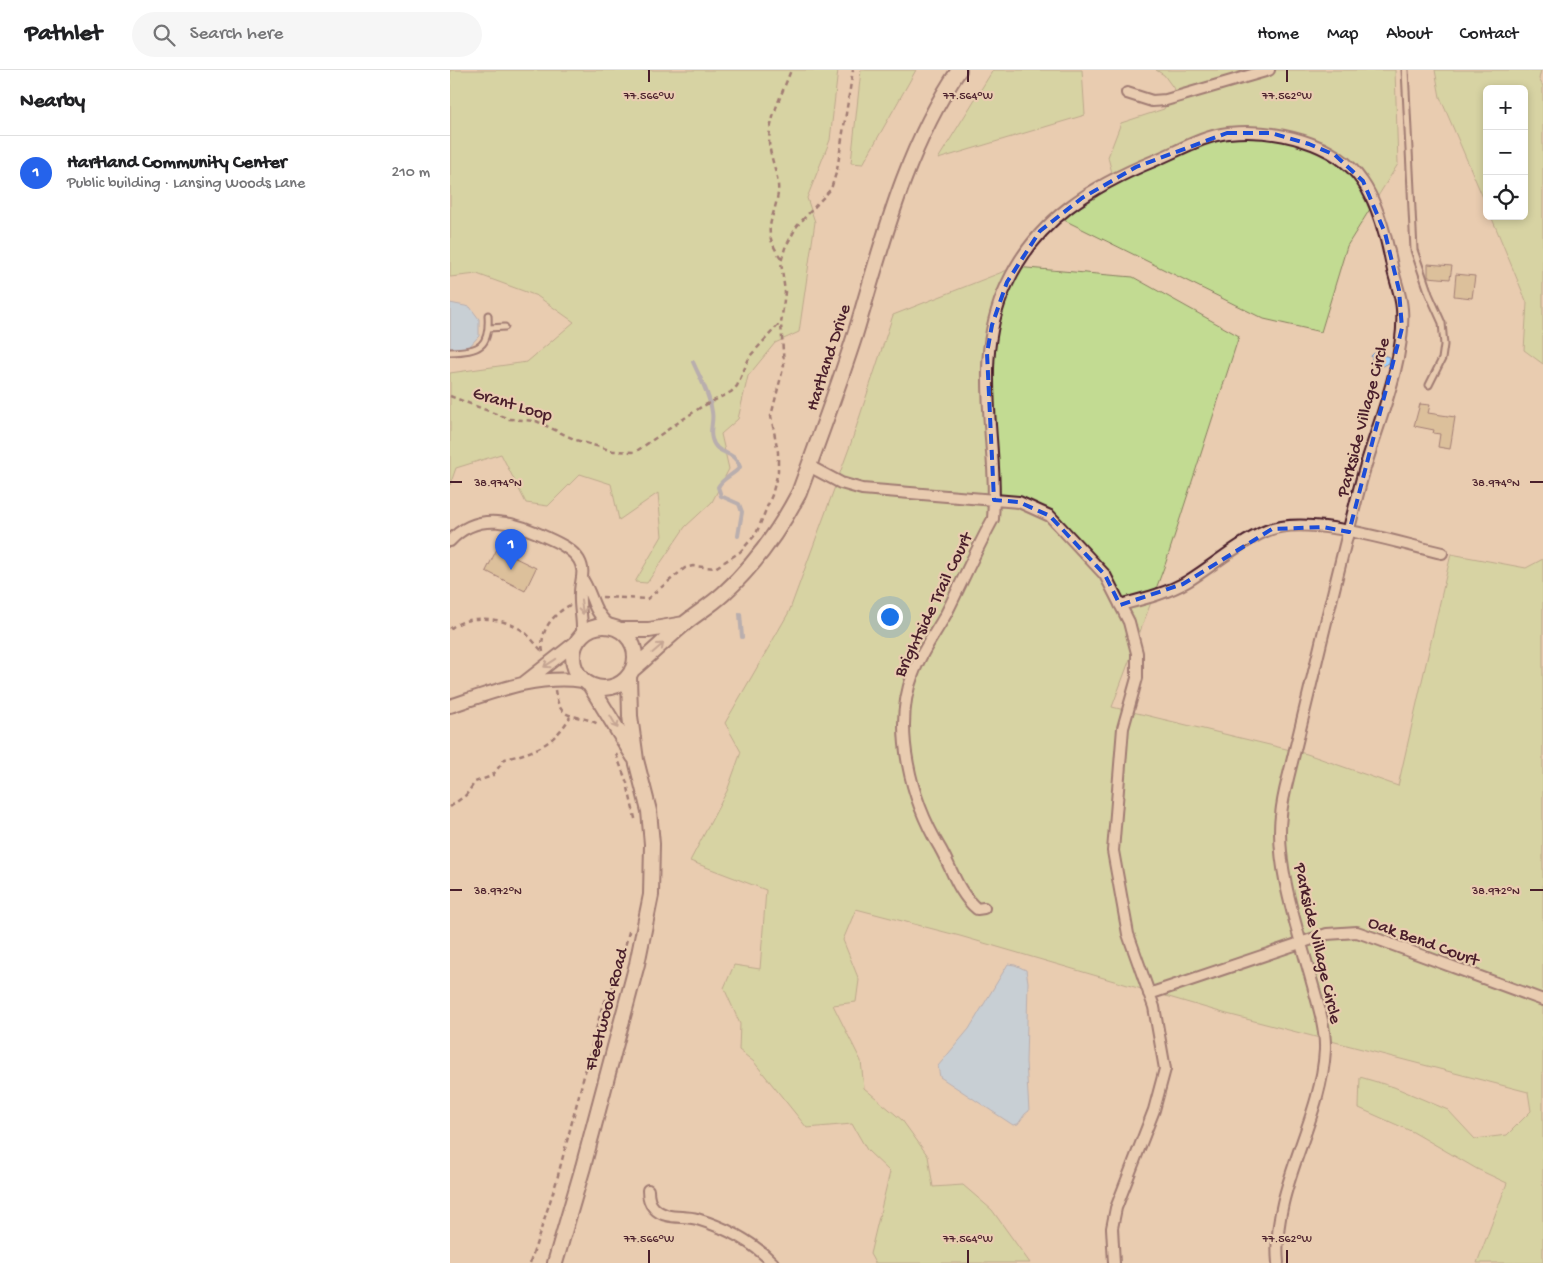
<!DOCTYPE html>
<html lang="en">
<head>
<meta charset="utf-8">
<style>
  body { margin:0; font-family:"Gochi Hand",sans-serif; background:#f6f6f6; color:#202124 }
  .controls { position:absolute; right:15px; top:15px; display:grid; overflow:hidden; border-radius:8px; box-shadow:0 2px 8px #0003 }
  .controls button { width:45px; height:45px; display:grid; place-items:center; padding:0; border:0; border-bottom:1px solid #e0e0e0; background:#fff; color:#202124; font:25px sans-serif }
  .you { position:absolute; left:439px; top:546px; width:18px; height:18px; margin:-12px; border:4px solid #fff; border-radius:50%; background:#1a73e8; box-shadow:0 0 0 8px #1a73e833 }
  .badge { display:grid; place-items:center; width:32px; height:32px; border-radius:50%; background:#2563eb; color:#fff; font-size:16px; font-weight:700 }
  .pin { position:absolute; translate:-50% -41px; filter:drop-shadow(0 1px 2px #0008) }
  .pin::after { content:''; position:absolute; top:26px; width:18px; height:15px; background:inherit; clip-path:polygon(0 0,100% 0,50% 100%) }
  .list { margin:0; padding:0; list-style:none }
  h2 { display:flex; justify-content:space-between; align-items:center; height:65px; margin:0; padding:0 20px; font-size:21px }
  h2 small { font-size:16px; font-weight:400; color:#757577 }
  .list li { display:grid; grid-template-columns:32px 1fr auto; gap:15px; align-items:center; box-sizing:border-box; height:75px; padding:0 20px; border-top:1px solid #e0e0e0 }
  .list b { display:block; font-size:19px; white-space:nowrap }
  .list p { margin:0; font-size:16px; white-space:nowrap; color:#757577 }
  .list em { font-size:16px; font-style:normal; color:#757577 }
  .icon { flex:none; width:28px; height:28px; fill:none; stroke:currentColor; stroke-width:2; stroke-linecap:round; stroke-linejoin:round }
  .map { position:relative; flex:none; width:1093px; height:1193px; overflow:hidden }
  header { display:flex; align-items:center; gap:30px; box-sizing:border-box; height:70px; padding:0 25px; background:#fff; border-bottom:1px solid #e0e0e0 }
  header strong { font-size:24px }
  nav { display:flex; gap:28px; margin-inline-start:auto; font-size:18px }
  .search { width:350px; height:45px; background:#f6f6f6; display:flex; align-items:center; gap:12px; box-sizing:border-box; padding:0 18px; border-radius:28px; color:#757577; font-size:19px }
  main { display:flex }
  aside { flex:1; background:#fff }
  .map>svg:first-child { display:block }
  .green { fill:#c2db92; stroke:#867d5e }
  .water { fill:#a1d2fe; stroke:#7e8aaa }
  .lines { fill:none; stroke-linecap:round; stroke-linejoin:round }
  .stream { stroke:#7e8aaa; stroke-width:4 }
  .building { fill:#ccb182; stroke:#4a1f2b }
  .service-casing { stroke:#4a1f2b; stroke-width:9 }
  .minor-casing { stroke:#4a1f2b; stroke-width:14 }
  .tertiary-casing { stroke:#4a1f2b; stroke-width:16 }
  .secondary-casing { stroke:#4a1f2b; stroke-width:18 }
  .path { stroke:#4a1f2b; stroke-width:2.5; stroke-dasharray:5 4; stroke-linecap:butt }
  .service { stroke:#e9ccb0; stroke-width:5 }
  .minor { stroke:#e9ccb0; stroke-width:10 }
  .tertiary { stroke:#e9ccb0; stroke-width:12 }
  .secondary { stroke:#e9ccb0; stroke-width:14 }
  .oneway { stroke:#9a766e }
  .marked { fill:none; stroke:#1d4ed8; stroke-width:4; stroke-dasharray:10 6; stroke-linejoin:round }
  .ticks { fill:none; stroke:#4a1f2b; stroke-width:2 }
  .labels { text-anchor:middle; stroke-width:4.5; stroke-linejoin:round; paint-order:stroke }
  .street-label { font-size:18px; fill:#4a1f2b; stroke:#e9ccb0 }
  .ticks-label { font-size:12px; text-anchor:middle; fill:#4a1f2b; stroke:#e9ccb0; stroke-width:4.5; stroke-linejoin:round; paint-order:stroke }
</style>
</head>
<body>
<header>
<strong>Pathlet</strong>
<div class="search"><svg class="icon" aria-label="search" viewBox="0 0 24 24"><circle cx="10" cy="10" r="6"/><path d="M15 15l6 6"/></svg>Search here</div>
<nav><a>Home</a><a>Map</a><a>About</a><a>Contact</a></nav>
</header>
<main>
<aside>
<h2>Nearby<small></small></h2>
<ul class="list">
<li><span class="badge">1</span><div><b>Hartland Community Center</b><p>Public building · Lansing Woods Lane</p></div><em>210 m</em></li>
</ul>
</aside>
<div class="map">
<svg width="1093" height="1193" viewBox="0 0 1093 1193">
  <rect width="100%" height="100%" fill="#e9ccb0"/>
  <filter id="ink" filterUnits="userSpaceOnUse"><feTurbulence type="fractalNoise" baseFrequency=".02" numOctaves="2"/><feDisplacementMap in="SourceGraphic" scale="10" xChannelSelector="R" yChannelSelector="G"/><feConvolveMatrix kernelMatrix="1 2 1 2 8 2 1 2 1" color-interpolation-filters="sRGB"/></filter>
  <g filter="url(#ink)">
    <path class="green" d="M0,0h388l-8,70 -23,58 8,24 -16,110 -24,11 -27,33 -10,43 -17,15 8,35 -17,33 -27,25 -38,56 -12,-1 27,-46 -4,-43 -39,27 -8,-36 -31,-10 -32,32 -22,-3 -25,-49 -45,14 -6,17v-112l77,-11 47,-40 -37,-26 -60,-22 -27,3z
      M411,0h55l-53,94 -12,-1z
      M543,0h89l3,45 -147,44z
      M706,0h239l3,94 -51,82 -26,86 -57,-13 -202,-100 53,-34 -7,-28 13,-34 43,-14 10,-20 -10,-14z
      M985,0h106l-2,9 4,7v278l-19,-14 3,-47 -36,-87h33v-127h-37v118l-47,-110z
      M565,197l118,10 106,59 -73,226 -54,145 195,47 91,32 53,-232 75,14 17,-9v704h-66l30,-80 -30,-14 -64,-37 -54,-24 1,-31 34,10 54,23 27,29 32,-4 24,-24 -3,-19 -301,-78 -267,-78 -104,-27 -13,31 16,40 -3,22 -23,3 28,56 3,27 38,32 26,36 5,31 30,-2 29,25 38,53h-155l-5,-9 20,-82 -23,-22 -15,-26 -45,4 -53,-66 -15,-12 1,-26 -16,-36 10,-23 26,4 6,-79 -76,-29 37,-70 14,-39 -16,-29 64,-111 62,-169 42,-128z"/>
    <path class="water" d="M0,233l20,4 9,12v17l-12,13h-17z
      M924,283l16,4 -1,6 -6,3 -10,-5 -2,-5z
      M558,894l7,1 11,5 2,12 -2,80 3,49 -4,3 -7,10 -5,1 -73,-48 -2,-11 31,-37z"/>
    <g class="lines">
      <path class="stream" d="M243,292c7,16 17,33 19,50 2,10 -3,18 0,27 5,18 21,9 28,28 -7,9 -17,10 -22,20l3,9 18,8 3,8 -4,24
        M290,544l2,23"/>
    </g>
    <path class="building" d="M978,194l24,2 -2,13 -22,-2z
      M1006,204l19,2 -3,22 -18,-2z
      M970,334l10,1 -2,8 27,4 -5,32 -12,-2 2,-13 -7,-1 1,-3 -20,-4z
      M47,479l39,19 -11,23 -39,-20z"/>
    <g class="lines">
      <defs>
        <path id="service" d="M955,0l9,180 15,44 13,29 2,22 -2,14 -13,26
          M39,258l16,-1
          M0,282c30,-1 40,-5 38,-37"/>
        <path id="minor" d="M677,23l25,8 14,-1 103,-30
          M359,396l32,17 21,6 157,13 31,14 55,59 24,47 8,31v25l-14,50 -10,123 15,83 26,73 11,62 -11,41 -38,98 -4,20 2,35
          M0,471c28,-31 65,-19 98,-3 11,5 24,11 31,22 7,12 1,21 1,33 -1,14 3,27 2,42
          M133,510c12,20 8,29 27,46
          M670,535c23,-6 48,-12 68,-24 26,-16 50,-38 78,-50 42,-18 131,12 176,22
          M534,838l-7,1c-19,-16 -25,-40 -37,-61 -29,-48 -48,-120 -27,-174 8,-22 22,-40 33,-60 16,-32 30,-64 47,-95 6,-81 -23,-157 14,-235 30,-65 85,-98 149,-124 24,-10 47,-24 72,-27 45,-5 108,9 134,48 15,21 25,59 30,85 3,15 9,28 10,43 4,51 -26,119 -40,169 -26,99 -49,200 -74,300 -3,12 -6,25 -7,37 -6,49 16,113 29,160 6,23 16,51 15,75 -4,73 -54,138 -47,213
          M699,924l178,-60 30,-2 20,7 166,61
          M198,1120c0,7 1,13 6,18 11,12 29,7 43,11 30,9 55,22 76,44"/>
        <path id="tertiary" d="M74,613l51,-40
          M0,636c43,-14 87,-32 133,-25"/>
        <path id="secondary" d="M123 587a31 31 0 1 1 62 0a31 31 0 1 1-62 0Z
          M170,560h29l35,-6
          M182,600c18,-15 34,-31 52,-46 12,-10 27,-19 39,-30 32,-29 56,-63 76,-101 19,-52 39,-105 56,-158 27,-90 50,-186 104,-265
          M140,615l44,72
          M105,1193l28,-96 54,-203 14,-69 1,-51 -3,-33 -13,-51 -6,-44 -1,-41"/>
      </defs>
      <use href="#service" class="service-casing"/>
      <use href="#minor" class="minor-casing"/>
      <use href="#tertiary" class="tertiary-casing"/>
      <use href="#secondary" class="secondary-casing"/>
      <path class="path" d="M331,188c-21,-29 -7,-36 -3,-65 2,-15 -9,-37 -9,-53 1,-24 14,-48 22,-70
        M0,326l59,23 27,2 40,19 37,11 22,1 66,-45 30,-15 6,-6 13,-30 30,-33
        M152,527l45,2 38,-31 8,-2 22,2 25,-16 16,-18 16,-39 6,-23v-20l-7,-36 13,-51 -3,-41 4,-32 -4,-30 4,-14 12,-22 34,-37 6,-19 16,-100
        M0,559c19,-16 53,-12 73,2 7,5 13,14 19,20
        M93,582c-4,-21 9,-37 27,-47
        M105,620c5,35 20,21 43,34
        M166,684l11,29 9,40
        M0,737l16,-12 9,-13 17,-6 13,-17c30,-7 49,-15 65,-42
        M80,1193l26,-80 46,-176 14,-27 14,-52"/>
      <use href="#service" class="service"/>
      <use href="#minor" class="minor"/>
      <use href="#tertiary" class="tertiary"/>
      <use href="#secondary" class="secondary"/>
    </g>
    <defs><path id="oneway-shaft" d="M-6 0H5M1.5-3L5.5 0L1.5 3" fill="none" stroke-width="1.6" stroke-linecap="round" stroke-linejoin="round" transform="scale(1.25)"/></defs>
    <g class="oneway">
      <use href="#oneway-shaft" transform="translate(132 537) rotate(82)"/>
      <use href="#oneway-shaft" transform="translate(208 578) rotate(-41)"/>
      <use href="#oneway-shaft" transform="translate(100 593) rotate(147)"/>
      <use href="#oneway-shaft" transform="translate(164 652) rotate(60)"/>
    </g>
  </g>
  <path d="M0 0H1093V1193H0ZM777,63h44l38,11 26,11 28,26 22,52 14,57 3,38 -53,204 -26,-5 -51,2 -89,55 -63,21 -15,-30 -55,-59 -31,-14 -25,-2 -7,-147 5,-28 15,-43 33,-51 42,-33 54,-31z" fill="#e9ccb0" fill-opacity=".55" fill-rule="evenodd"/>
  <path class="marked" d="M777,63h44l38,11 26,11 28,26 22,52 14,57 3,38 -53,204 -26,-5 -51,2 -89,55 -63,21 -15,-30 -55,-59 -31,-14 -25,-2 -7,-147 5,-28 15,-43 33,-51 42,-33 54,-31z"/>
  <path class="ticks" d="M199,0v12M518,0v12M837,0v12M0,412h12M1080,412h13M0,820h12M1080,820h13M199,1180v13M518,1180v13M837,1180v13"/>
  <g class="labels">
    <g class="street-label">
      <text transform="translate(377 287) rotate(-72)" y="6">Hartland Drive</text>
      <text transform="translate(63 333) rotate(17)" y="6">Grant Loop</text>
      <text transform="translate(912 347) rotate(-75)" y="6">Parkside Village Circle</text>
      <text transform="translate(482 534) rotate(-64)" y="6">Brightside Trail Court</text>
      <text transform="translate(974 870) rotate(20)" y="6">Oak Bend Court</text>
      <text transform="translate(869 873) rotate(77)" y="6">Parkside Village Circle</text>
      <text transform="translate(155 939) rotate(-75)" y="6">Fleetwood Road</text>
    </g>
  </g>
  <g class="ticks-label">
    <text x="199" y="29">77.566°W</text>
    <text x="518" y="29">77.564°W</text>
    <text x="837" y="29">77.562°W</text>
    <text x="48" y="416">38.974°N</text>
    <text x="1046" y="416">38.974°N</text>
    <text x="48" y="824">38.972°N</text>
    <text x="1046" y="824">38.972°N</text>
    <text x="199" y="1172">77.566°W</text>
    <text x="518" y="1172">77.564°W</text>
    <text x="837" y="1172">77.562°W</text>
  </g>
</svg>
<div class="controls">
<button>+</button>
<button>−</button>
<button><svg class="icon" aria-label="locate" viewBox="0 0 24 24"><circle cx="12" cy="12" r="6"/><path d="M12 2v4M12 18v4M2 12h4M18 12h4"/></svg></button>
</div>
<div class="you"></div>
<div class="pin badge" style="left:61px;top:500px">1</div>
</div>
</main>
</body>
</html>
